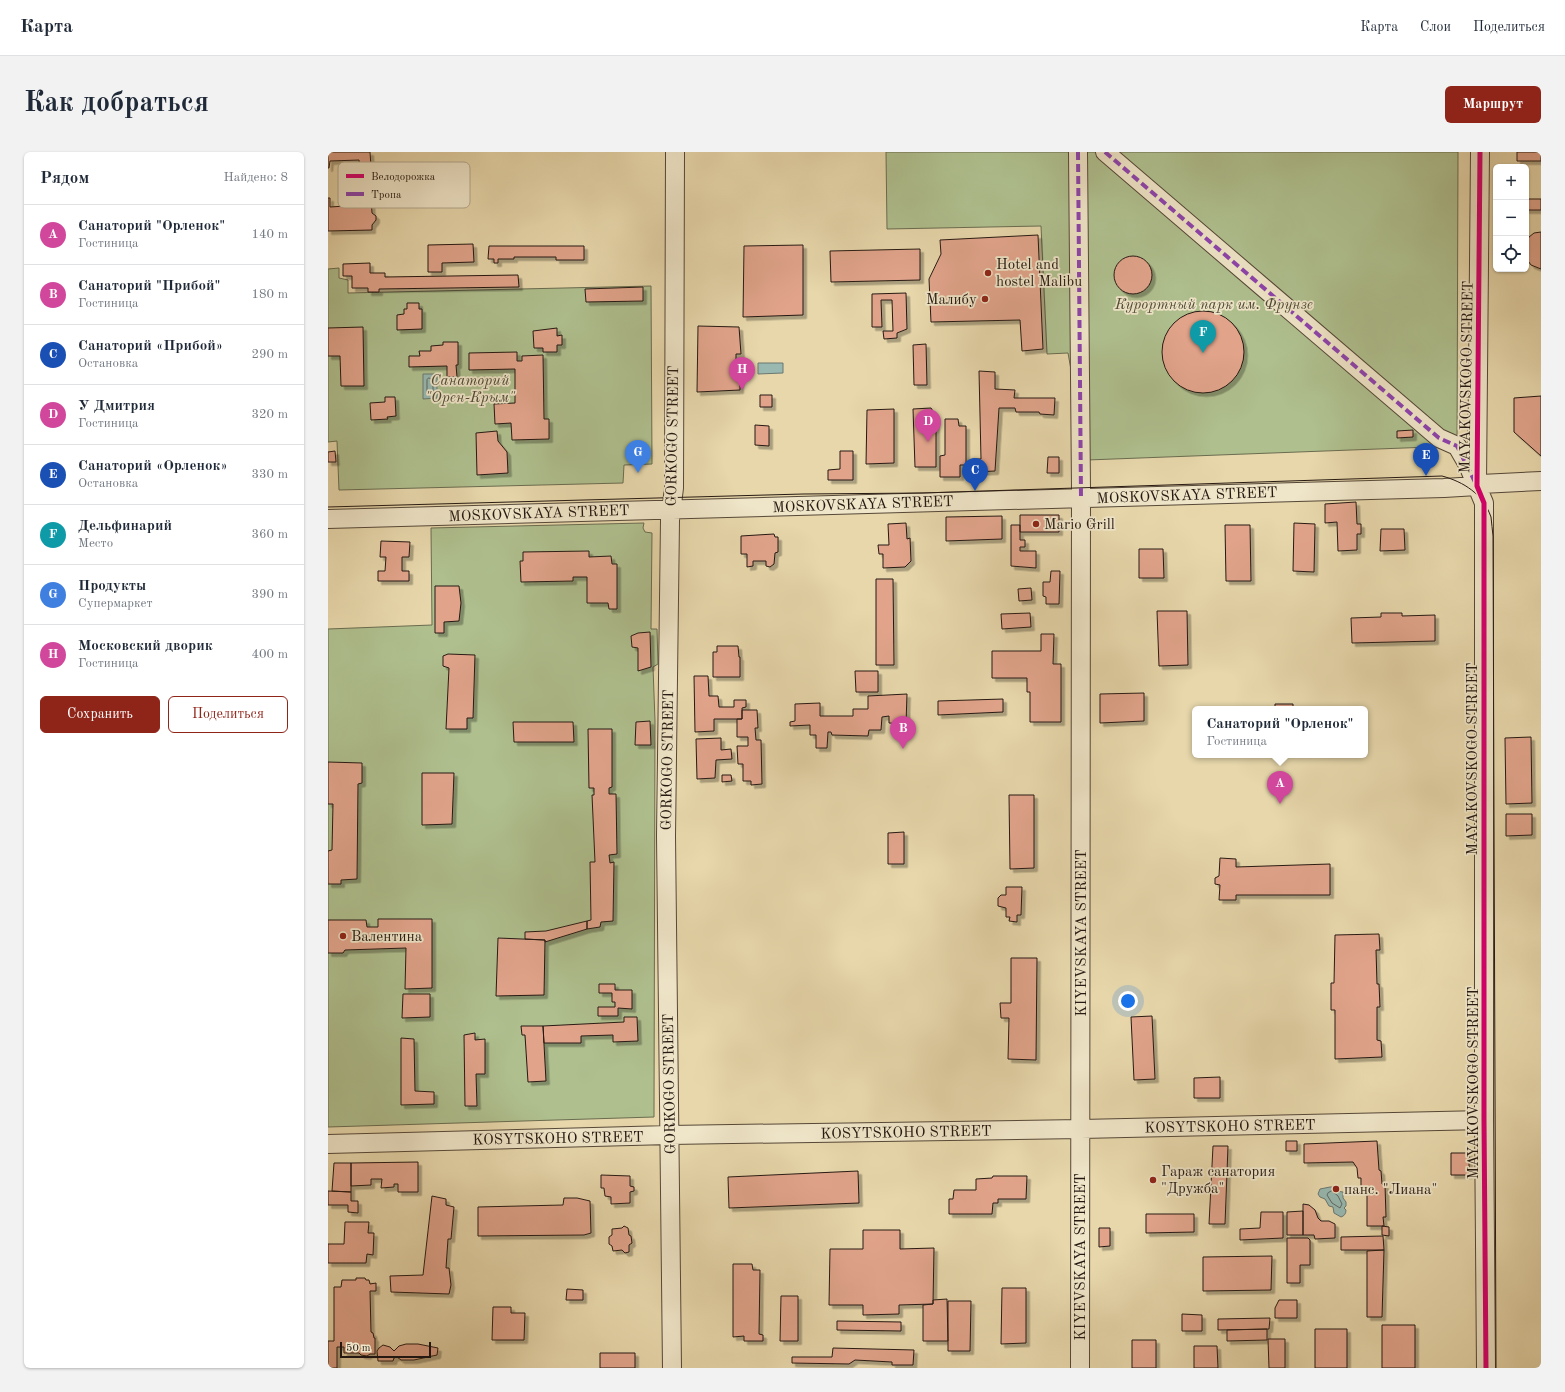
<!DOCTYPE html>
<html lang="ru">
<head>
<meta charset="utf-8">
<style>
  body { margin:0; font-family:"Old Standard TT",serif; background:#f2f2f3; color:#1f2937 }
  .controls { position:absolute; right:12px; top:12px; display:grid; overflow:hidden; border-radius:6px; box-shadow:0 1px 3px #0004 }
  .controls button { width:36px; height:36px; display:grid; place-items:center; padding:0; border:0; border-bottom:1px solid #e0e1e3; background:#fff; color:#1f2937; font:20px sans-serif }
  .scale { position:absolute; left:12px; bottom:10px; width:91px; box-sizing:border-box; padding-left:4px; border:2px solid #261912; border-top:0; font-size:11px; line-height:14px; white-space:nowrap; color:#261912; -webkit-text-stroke:3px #efe5c8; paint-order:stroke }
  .you { position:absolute; left:800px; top:849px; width:14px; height:14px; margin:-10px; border:3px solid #fff; border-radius:50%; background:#1a73e8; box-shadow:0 0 0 6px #1a73e833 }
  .badge { display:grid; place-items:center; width:26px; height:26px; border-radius:50%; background:#8f2418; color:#fff; font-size:13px; font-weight:700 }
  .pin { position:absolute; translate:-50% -33px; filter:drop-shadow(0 1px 2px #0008) }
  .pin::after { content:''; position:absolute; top:21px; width:14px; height:12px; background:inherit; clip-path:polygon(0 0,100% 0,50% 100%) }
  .popup { position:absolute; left:864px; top:554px; width:176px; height:52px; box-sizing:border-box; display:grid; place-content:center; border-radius:6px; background:#fff; filter:drop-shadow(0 1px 3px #0005); font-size:13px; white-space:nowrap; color:#747a83 }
  .popup b { font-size:15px; color:#1f2937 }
  .popup::after { content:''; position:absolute; left:50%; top:100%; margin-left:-8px; border:8px solid transparent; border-top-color:#fff }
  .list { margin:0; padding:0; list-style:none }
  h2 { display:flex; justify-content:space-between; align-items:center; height:52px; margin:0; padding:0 16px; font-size:17px }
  h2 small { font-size:13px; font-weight:400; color:#747a83 }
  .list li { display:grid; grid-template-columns:26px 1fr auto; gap:12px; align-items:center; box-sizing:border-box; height:60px; padding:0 16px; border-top:1px solid #e0e1e3 }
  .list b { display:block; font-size:15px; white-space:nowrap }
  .list p { margin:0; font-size:13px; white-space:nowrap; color:#747a83 }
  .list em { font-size:13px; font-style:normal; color:#747a83 }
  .actions { display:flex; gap:8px; padding:12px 16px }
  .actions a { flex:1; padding:9px 0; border:1px solid #8f2418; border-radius:6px; text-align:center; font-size:14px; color:#8f2418 }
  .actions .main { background:#8f2418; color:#fff }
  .icon { flex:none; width:22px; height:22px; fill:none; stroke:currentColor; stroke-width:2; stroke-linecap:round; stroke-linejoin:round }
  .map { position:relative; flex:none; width:1213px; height:1216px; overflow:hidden; border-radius:6px }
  header { display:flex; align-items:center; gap:24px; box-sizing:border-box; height:56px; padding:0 20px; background:#fff; border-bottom:1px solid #e0e1e3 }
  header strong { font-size:19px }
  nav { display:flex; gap:22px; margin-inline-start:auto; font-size:14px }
  .intro { display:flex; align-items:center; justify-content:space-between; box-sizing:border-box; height:96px; padding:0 24px }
  h1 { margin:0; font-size:28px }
  .button { padding:10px 18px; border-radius:6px; background:#8f2418; color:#fff; font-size:14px; font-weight:700 }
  main { display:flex; gap:24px; padding:0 24px }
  aside { flex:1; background:#fff; border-radius:6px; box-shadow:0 1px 3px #0004 }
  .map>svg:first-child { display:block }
  .green { fill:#afbf8e; stroke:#6a6c50 }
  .water { fill:#98b8b0; stroke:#6a7871 }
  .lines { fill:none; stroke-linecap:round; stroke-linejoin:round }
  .shore { stroke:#5f6861; stroke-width:1 }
  .building { fill:#e1a48b; stroke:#261912; filter:url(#shadow) }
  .minor-casing { stroke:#564838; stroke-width:20 }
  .minor { stroke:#efe5c8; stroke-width:18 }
  .tram { stroke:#261912; stroke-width:1 }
  .quiet { stroke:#8e44ad; stroke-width:4; stroke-dasharray:8 4; stroke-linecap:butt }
  .cycleway-casing { stroke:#efe5c8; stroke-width:8 }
  .cycleway { stroke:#d6006c; stroke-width:5 }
  .poi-dot { fill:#8f2418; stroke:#efe5c8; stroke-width:1.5 }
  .labels { text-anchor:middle; stroke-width:3.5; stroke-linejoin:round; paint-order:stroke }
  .poi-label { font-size:15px; fill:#261912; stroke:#efe5c8; text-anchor:start }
  .park-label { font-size:15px; font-style:italic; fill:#4f4b37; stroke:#efe5c8 }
  .street-label { font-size:15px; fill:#261912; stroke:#efe5c8 }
  .key { fill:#efe5c8; stroke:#b3a891; stroke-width:1 }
  .key-label { font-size:11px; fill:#261912 }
</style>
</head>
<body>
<header>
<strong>Карта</strong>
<nav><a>Карта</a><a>Слои</a><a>Поделиться</a></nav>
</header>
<div class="intro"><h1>Как добраться</h1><a class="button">Маршрут</a></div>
<main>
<aside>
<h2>Рядом<small>Найдено: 8</small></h2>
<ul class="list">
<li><span class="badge" style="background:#d1479c">A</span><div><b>Санаторий &quot;Орленок&quot;</b><p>Гостиница</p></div><em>140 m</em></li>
<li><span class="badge" style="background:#d1479c">B</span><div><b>Санаторий &quot;Прибой&quot;</b><p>Гостиница</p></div><em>180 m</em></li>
<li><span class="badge" style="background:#1a4fb4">C</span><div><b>Санаторий «Прибой»</b><p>Остановка</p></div><em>290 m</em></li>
<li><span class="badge" style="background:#d1479c">D</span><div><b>У Дмитрия</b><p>Гостиница</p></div><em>320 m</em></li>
<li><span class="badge" style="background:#1a4fb4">E</span><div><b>Санаторий «Орленок»</b><p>Остановка</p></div><em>330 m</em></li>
<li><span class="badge" style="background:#0f9aa8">F</span><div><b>Дельфинарий</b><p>Место</p></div><em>360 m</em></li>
<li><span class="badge" style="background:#3f7fe0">G</span><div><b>Продукты</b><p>Супермаркет</p></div><em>390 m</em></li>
<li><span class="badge" style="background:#d1479c">H</span><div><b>Московский дворик</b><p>Гостиница</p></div><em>400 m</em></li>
</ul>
<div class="actions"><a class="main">Сохранить</a><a>Поделиться</a></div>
</aside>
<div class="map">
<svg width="1213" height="1216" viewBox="0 0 1213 1216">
  <defs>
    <filter id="shadow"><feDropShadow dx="3.5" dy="3.5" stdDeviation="0" flood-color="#0004"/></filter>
  </defs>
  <rect width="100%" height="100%" fill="#e7d7ab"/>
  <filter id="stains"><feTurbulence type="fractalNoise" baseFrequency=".005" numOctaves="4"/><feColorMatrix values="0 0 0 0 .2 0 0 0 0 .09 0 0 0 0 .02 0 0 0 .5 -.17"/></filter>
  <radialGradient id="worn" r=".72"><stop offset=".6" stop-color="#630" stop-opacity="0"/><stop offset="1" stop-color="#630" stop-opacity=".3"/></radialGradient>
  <path class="green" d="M558,0h572l-1,294 -370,14 -19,-107 -21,1 -6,-128 -154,3z
    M11,116v10l9,2v13l303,-7 1,178 -28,1 -1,18 -284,7 -2,-49 -9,1v-173z
    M316,371l-1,5 2,4 7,1 -1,96h6l1,35 -5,3 2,54 -1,396 -326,10v-498l104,-4 -1,-97z"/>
  <path class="water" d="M430,211h25v10l-25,1z
    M95,222h14v24l-14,1z
    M1002,1035h3l3,4 7,1v6l3,4v4l-2,2 2,2c0,4 -2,6 -5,7l-7,-4 -1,-6 -4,-1 -4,-7 -5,-2 -2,-3 2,-5z"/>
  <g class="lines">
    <path class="shore" d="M101,226l4,2v12l-2,2 -4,-1v-13z
      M1004,1039l6,5 4,8 -2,4 -8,-5 -5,-8 1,-2z"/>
  </g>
  <path class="building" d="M0,0h42l1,15h-11l-1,-7 -29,1 -1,7h-1z
    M1189,0h24v9h-24z
    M0,46h2v9l31,-2 -1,-6 11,-1 1,15 4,3v4l-4,5v5l-44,1z
    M1198,47h15v11h-15z
    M1213,80v37l-10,-4 -5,-7v-15l3,-6 5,-4z
    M710,83l5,114 -21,2 -2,-31 -89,2 -2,-43 12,-25 -1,-14z
    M145,92l1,18 -32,1v9h-14v-27z
    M475,93v70l-60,2 1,-71z
    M161,94h95v14h-28v-3h-42v2h-16v4h-4v-4h-6z
    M592,97v31l-89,2 -1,-31z
    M786 123a19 19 0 1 1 38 0a19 19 0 1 1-38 0Z
    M42,111v10h15v4l133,-2 1,12 -140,2v3h-11v-4h-16v-12h-9v-12z
    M315,135v14l-57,1 -1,-13z
    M578,141l1,36 -10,4v5l-13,1 -1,-8h10l-1,-31h-11l1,27h-10v-33z
    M79,151h12v6h3v20l-25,1v-15l7,-1v-5h3z
    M834 200a41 41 0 1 1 82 0a41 41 0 1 1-82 0Z
    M370,174l41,1 2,27h-5v23l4,-1v14l-43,2z
    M35,175l1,59h-23l-1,-30h-12v-28z
    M229,176v8l5,-1v10h-5v7h-14v-4h-9l-1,-17z
    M115,190h15v23h-2l1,12h-10v-11l-38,1v-11h11l-1,-5h12v-5l12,-1z
    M598,192l1,41h-13l-1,-40z
    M189,200v9h5v-5l21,-1 1,64h5v20l-37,1 -1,-17 -16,1 -1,-20 21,-1v-34l-46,1v-17z
    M651,219l16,1v17l20,1 -1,8h41l-1,17 -14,-1 -1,-2h-23l-1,-4h-16l-4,63 -21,1 -1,-13h8z
    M432,243h12v12h-12z
    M1213,244v60l-27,-24v-34z
    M57,245h10l1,19 -9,1 1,2 -17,1 -1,-17 15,-1z
    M603,256l5,8v51h-21l-2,-58z
    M566,257v54l-28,1 1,-54z
    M617,267h13l1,7h7v39h-6v12h-20v-21l5,-1z
    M427,273l14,1v20l-14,-1z
    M1085,278v7l-16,1v-7z
    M169,279l1,10 9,11 1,21 -31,2 -1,-42z
    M7,299l1,11h-8v-10z
    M512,299h13v29h-25v-10l12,-1z
    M720,305h11v16h-12z
    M1028,350l1,22h4v10h-4v16l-19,1 -1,-29 -12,1v-19z
    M692,363h39v17h-39z
    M674,364v23l-56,2v-24z
    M578,371l1,16 3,-1 1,23 -6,6 -22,1v-14h-4l-1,-9h11l-1,-21z
    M966,371l21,1 -1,48 -21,-1z
    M683,373h9v15h5v7h-5v4h16v17l-25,-2z
    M897,373h25l1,56h-25z
    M1053,377h23l1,21 -25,1z
    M446,382l1,3h3v15l-3,1 -1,11 -4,3 -4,-1v-5h-13v5l-6,1v-13h-6v-18z
    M53,389l29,1 -1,15h-7v14h7v10h-31v-10h7l1,-14h-6z
    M811,397h24l1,29h-25z
    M261,399v6l22,-1 1,8h5v45h-8l-1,-6h-21v-26h-14v4l-52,1 -1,-21h3v-9z
    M723,419h9l-1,33h-13v-7l-3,-1v-14h7z
    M548,427h17l1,86h-18z
    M107,434h24l2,17 -2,18 -15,1v11h-9z
    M703,436l1,12 -13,1 -1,-12z
    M829,459h30l1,54 -29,1z
    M702,461l1,14 -29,2 -1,-15z
    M1053,461h21v3l33,-1v26l-83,2 -1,-25 30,-1z
    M322,480l1,35 -13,4v-23l-6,-1 -1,-11 7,-3z
    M713,482h13l-1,30h8v58h-31v-30h-3v-14h-35v-27h49z
    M389,494h21l1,11h1v20h-27v-25h4z
    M120,502l27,1 -2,63h-6v11h-21l3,-61 -6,-2v-10z
    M527,519h23v21h-22z
    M366,524h14l1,20h9l1,11h15v-7h12v7l-4,1v11h-28v12l-19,1z
    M816,541v28l-44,2v-29z
    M579,542l-1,30 -17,-1v-7l-7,1 -1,13h-12l-1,6 -36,-1 -1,-3h-3l-1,16h-11v-13h-6v-10l-20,1v-4l5,-1v-17l25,-1v13h33v-7h15v-13z
    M675,547v13l-65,3v-14z
    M947,552h18v5h-18z
    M414,558h15l1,18h-3l1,12h5l1,44 -11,1v-4h-8v-17h-5l-1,-18h11v-9h-11v-18h5z
    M322,569l1,24h-16l1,-23z
    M185,570h60l1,20h-60z
    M260,577h24v58l-3,1v6h7l1,60 -8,1 1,8 4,-1 -1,59 -12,1 -1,5 -13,2v-8l4,-1 -1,-58h5l-3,-67h2v-7h-5z
    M1203,585l1,66 -26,1 -1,-66z
    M393,586v12l10,-1 1,10 -16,1 -1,18 -18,1 -1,-40z
    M0,610l34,1v20l-4,1 -1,95 -16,1v4h-13v-33l4,-1 1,-46h-5z
    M94,621h32l-2,51 -30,1z
    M394,623h9l1,6 -10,1z
    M681,643h25v73l-24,1z
    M1178,662h26v21l-26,1z
    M576,680v32h-16v-31z
    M892,706l16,1v8l94,-3v31h-94v5h-17l1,-15 -5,-1v-6l4,-2z
    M678,735h16l-1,28h-4v7l-8,-1 1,-4h-4v-9l-8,-2v-8l3,-3h5z
    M50,767h54v69l-27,1 1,-41 -61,2 -2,3h-15v-33h38l1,7h11z
    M259,769v8l-42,13v-2l-20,-1v-7l21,-1z
    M1051,782l1,16h-4l1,34h2l1,23h-3v33l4,1 1,16 -47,2v-49h-4v-27h3l1,-48z
    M170,786l47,2 -1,55 -48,1z
    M683,806h26l-1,102 -28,-1 1,-41h-8l-1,-15h11z
    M271,832h16v6h17v19l-14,-1v8h-20v-9h17v-5h-3v-9h-13z
    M75,842h27v23l-28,1z
    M824,864l3,63 -21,1 -3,-63z
    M296,865h13l1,24 -25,1v-7l-32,1v7h-37l-1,-17 81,-4z
    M193,874h22l3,55 -18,1 -3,-47h-3z
    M147,881v7l10,-1v35h-9l1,32h-12l-1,-71z
    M73,886l13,1 1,52 19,1v12l-33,1z
    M892,925v21h-26v-20z
    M958,989h11v10h-11z
    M1049,989l2,29 2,1 1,13 3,1 1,32h-3l1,9h-17v-35h-6v-13h-3l-1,-10 -4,-6 -49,1v-19z
    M885,994h15l-3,78h-16z
    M1123,1001h18v22h-18z
    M90,1010v30h-20v-8h-4v3l-13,1 1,-9h-11v6l-20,1v-23z
    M6,1011h17v29l-19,-1z
    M530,1019l1,32 -130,5 -1,-31z
    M273,1023l29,1v10l4,1v4l-4,1v11l-19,1v-7l-6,-1 -1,-8h-3z
    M665,1024h34l-1,23h-28v4h-5l-1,11h-43v-15h4l1,-9h22v-11l16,-1z
    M0,1039l23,1v9h7v12l-10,-1v-7h-20z
    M104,1044l14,3v6l8,2 -3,32h-3l-2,29h3l2,17 -2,9 -58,-2 -1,-16 33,-1z
    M236,1046h13l13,3 1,32 -7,2 -106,1v-29l85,-2z
    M975,1052l6,1 6,5 3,8 3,3h8l6,3v14l-20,1 -1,-4h-11z
    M975,1059v24h-16v-23z
    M933,1060h22v26l-43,2v-11l20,-1z
    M818,1062h48v18l-48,1z
    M17,1070h24l-1,11h6l-1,22 -6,-1 -1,9h-38v-19h16z
    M296,1074l4,2 1,7 2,1 1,7 -3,2v7l-4,1 -3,-3 -9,1 -1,-5 -3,-2v-7l3,-2v-6l10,-1z
    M1054,1074l7,1v9l-7,-1z
    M771,1076h11v18l-11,1z
    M535,1078h37v19l34,-1 -1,56 -34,1v9l-36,1v-10h-34l1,-56h33z
    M1055,1084l1,14h-43v-13z
    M959,1086h21l2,2v25h-10v18h-13z
    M1056,1098l-2,67h-15v-66z
    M944,1104l-1,34 -68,1v-34z
    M405,1112h19l1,6h7l-1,64 4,1v6h-19v-5l-11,1z
    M28,1126h9l1,2h3l1,4 6,-1v8h-6l1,41 2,1 1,5h1v16h-5l-3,2 -6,-1 -2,-2h-15v-6h-7v21h-9v-27h6v-54h7l1,-7h14z
    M674,1136h24v55l-25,1z
    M239,1137l16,1v10h-17z
    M453,1144h17v45h-18z
    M619,1147l1,42h-25v-36l10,-1v-4z
    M951,1148h18v18h-22v-10z
    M620,1149h23l-1,50h-22z
    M165,1155h18v6h14l-1,27h-32z
    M854,1162l20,1v16h-20z
    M942,1166l-1,11 -51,1v-11z
    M509,1169l64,1v9l-64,-1z
    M1054,1173h33v43h-33z
    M939,1177v11l-40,1v-11z
    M987,1177h32v39h-32z
    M940,1187h17v29h-16z
    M804,1188h24v28h-24z
    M78,1192h12l20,4 -1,7 -23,5h-13l-4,-3 -3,1 -1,3h-15l-1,-10 2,-3 4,-3 7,2 4,4 5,-5z
    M866,1194h23l1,22h-24z
    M505,1196l81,2 -1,15h-21v-3l-37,-2 -6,4 -57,-1v-6h40z
    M272,1201h35v15h-35z"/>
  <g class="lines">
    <defs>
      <path id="minor" d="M750,0l3,337 -1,879
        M777,0l334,286 18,8 11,19 16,38v617l2,248
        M1149,331l3,-331
        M0,367c372,-11 744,-21 1116,-31l33,-2 4,-2 60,-3
        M0,992l341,-9 412,-6 403,-9
        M344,1216l-6,-532 4,-316 4,-32 1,-336"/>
    </defs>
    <use href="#minor" class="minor-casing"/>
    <use href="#minor" class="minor"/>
    <path class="tram" d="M0,355l475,-13 120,-1 519,-17c22,6 41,18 49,41 1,6 1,13 2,19l3,832"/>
    <path class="quiet" d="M750,0l3,346
      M777,0l334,286 18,8 18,36"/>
    <defs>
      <path id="cycleway" d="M1152,0l-3,334 7,17v617l2,248"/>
    </defs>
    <use href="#cycleway" class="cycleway-casing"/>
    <use href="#cycleway" class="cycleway"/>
  </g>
  <g class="poi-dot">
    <circle cx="660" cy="121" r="4"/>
    <circle cx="657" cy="147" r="4"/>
    <circle cx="708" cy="372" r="4"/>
    <circle cx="15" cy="784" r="4"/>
    <circle cx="825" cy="1028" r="4"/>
    <circle cx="1008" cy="1037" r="4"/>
  </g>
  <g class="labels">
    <g class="poi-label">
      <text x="668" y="117">Hotel and<tspan x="668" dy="17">hostel Malibu</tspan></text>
      <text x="649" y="152" text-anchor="end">Малибу</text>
      <text x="716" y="377">Mario Grill</text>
      <text x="23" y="789">Валентина</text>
      <text x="833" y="1024">Гараж санатория<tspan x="833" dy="17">"Дружба"</tspan></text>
      <text x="1016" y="1042">панс. "Лиана"</text>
    </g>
    <g class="park-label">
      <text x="886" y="157">Курортный парк им. Фрунзе</text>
      <text x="142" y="233">Санаторий<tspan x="142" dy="17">"Орен-Крым"</tspan></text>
    </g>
    <g class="street-label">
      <text transform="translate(1138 225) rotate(-89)" y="5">MAYAKOVSKOGO STREET</text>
      <text transform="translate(344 284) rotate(-89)" y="5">GORKOGO STREET</text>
      <text transform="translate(859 343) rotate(-2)" y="5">MOSKOVSKAYA STREET</text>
      <text transform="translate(535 352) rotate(-2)" y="5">MOSKOVSKAYA STREET</text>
      <text transform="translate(211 361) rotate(-2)" y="5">MOSKOVSKAYA STREET</text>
      <text transform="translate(1144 607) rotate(-90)" y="5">MAYAKOVSKOGO STREET</text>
      <text transform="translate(339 608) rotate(-89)" y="5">GORKOGO STREET</text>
      <text transform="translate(753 781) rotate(-90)" y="5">KIYEVSKAYA STREET</text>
      <text transform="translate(1145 931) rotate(-90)" y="5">MAYAKOVSKOGO STREET</text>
      <text transform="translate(341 932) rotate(-91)" y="5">GORKOGO STREET</text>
      <text transform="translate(902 974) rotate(-1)" y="5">KOSYTSKOHO STREET</text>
      <text transform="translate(578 980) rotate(-1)" y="5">KOSYTSKOHO STREET</text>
      <text transform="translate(230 986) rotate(-1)" y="5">KOSYTSKOHO STREET</text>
      <text transform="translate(752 1105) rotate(-90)" y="5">KIYEVSKAYA STREET</text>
    </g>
  </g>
  <rect x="10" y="10" width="132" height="46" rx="6" class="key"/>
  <rect x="18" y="22" width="18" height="4" fill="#d6006c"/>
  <rect x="18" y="40" width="18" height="4" fill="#8e44ad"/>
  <g class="key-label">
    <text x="43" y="28">Велодорожка</text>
    <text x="43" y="46">Тропа</text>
  </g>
  <rect width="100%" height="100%" filter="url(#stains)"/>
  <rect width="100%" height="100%" fill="url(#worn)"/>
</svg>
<div class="controls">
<button>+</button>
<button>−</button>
<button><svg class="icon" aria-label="locate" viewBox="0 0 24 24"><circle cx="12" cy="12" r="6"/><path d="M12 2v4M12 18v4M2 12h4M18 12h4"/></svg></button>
</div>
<div class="scale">50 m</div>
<div class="you"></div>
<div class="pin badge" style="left:952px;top:652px;background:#d1479c">A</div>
<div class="popup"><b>Санаторий &quot;Орленок&quot;</b>Гостиница</div>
<div class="pin badge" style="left:575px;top:597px;background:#d1479c">B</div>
<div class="pin badge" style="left:647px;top:339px;background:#1a4fb4">C</div>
<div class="pin badge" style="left:600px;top:290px;background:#d1479c">D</div>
<div class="pin badge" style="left:1098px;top:324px;background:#1a4fb4">E</div>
<div class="pin badge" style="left:875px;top:201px;background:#0f9aa8">F</div>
<div class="pin badge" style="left:310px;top:321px;background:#3f7fe0">G</div>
<div class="pin badge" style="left:414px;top:238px;background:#d1479c">H</div>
</div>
</main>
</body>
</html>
